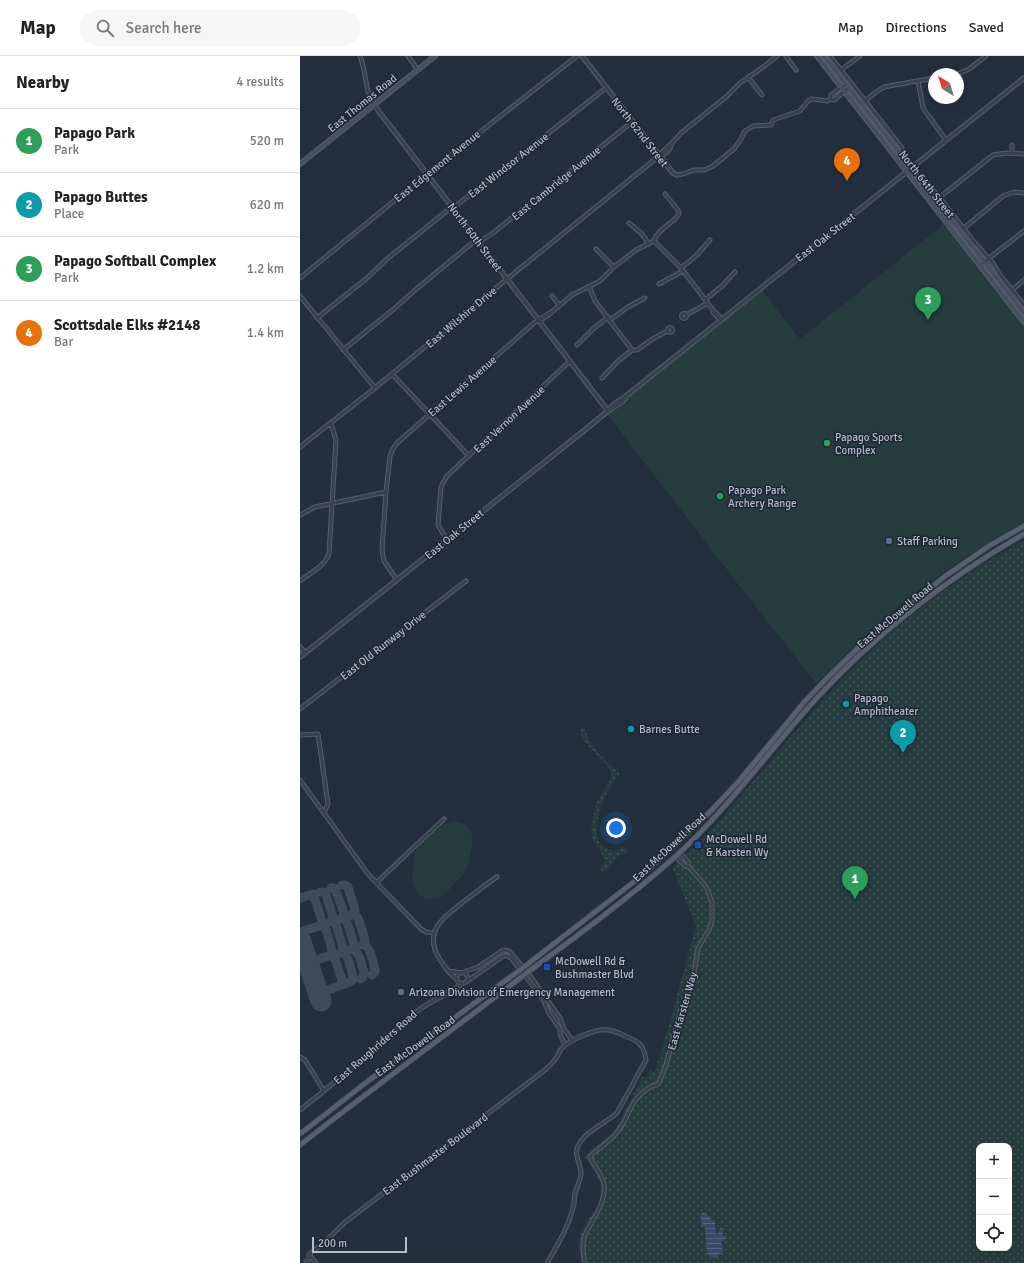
<!DOCTYPE html>
<html lang="en">
<head>
<meta charset="utf-8">
<style>
  body { margin:0; font-family:Signika,sans-serif; background:#f6f6f6; color:#222 }
  .controls { position:absolute; right:12px; bottom:12px; display:grid; overflow:hidden; border-radius:8px; box-shadow:0 4px 16px #0002 }
  .controls button { width:36px; height:36px; display:grid; place-items:center; padding:0; border:0; border-bottom:1px solid #e0e0e0; background:#fff; color:#222; font:20px sans-serif }
  .compass { position:absolute; left:628px; top:12px; width:36px; height:36px; border-radius:50%; background:#fff; box-shadow:0 4px 16px #0002; rotate:322deg }
  .scale { position:absolute; left:12px; bottom:10px; width:95px; box-sizing:border-box; padding-left:4px; border:2px solid #b4bcc9; border-top:0; font-size:11px; line-height:14px; white-space:nowrap; color:#b4bcc9; -webkit-text-stroke:3px #1d2633; paint-order:stroke }
  .you { position:absolute; left:316px; top:772px; width:14px; height:14px; margin:-10px; border:3px solid #fff; border-radius:50%; background:#1a73e8; box-shadow:0 0 0 6px #1a73e833 }
  .badge { display:grid; place-items:center; width:26px; height:26px; border-radius:50%; background:#111827; color:#fff; font-size:13px; font-weight:700 }
  .pin { position:absolute; translate:-50% -33px; filter:drop-shadow(0 1px 2px #0008) }
  .pin::after { content:''; position:absolute; top:21px; width:14px; height:12px; background:inherit; clip-path:polygon(0 0,100% 0,50% 100%) }
  .list { margin:0; padding:0; list-style:none }
  h2 { display:flex; justify-content:space-between; align-items:center; height:52px; margin:0; padding:0 16px; font-size:17px }
  h2 small { font-size:13px; font-weight:400; color:#767676 }
  .list li { display:grid; grid-template-columns:26px 1fr auto; gap:12px; align-items:center; box-sizing:border-box; height:64px; padding:0 16px; border-top:1px solid #e0e0e0 }
  .list b { display:block; font-size:15px; white-space:nowrap }
  .list p { margin:0; font-size:13px; white-space:nowrap; color:#767676 }
  .list em { font-size:13px; font-style:normal; color:#767676 }
  .icon { flex:none; width:22px; height:22px; fill:none; stroke:currentColor; stroke-width:2; stroke-linecap:round; stroke-linejoin:round }
  .map { position:relative; flex:none; width:724px; height:1207px; overflow:hidden }
  header { display:flex; align-items:center; gap:24px; box-sizing:border-box; height:56px; padding:0 20px; background:#fff; border-bottom:1px solid #e0e0e0 }
  header strong { font-size:19px }
  nav { display:flex; gap:22px; margin-inline-start:auto; font-size:14px }
  .search { width:280px; height:36px; background:#f6f6f6; display:flex; align-items:center; gap:10px; box-sizing:border-box; padding:0 14px; border-radius:22px; color:#767676; font-size:15px }
  main { display:flex }
  aside { flex:1; background:#fff }
  .map>svg:first-child { display:block }
  .grass { fill:url(#grass-dots); fill-rule:evenodd }
  .pitch { fill:#263c3f }
  .water { fill:url(#water-rules) }
  .lines { fill:none; stroke-linecap:round; stroke-linejoin:round }
  .taxiway { stroke:#3f4a5a; stroke-width:9 }
  .runway { stroke:#3f4a5a; stroke-width:21 }
  .minor-casing { stroke:#565f6c; stroke-width:5 }
  .tertiary-casing { stroke:#565f6c; stroke-width:5.5 }
  .secondary-casing { stroke:#565f6c; stroke-width:6 }
  .primary-casing { stroke:#414a57; stroke-width:6 }
  .minor { stroke:#38414e; stroke-width:3 }
  .tertiary { stroke:#38414e; stroke-width:3.5 }
  .secondary { stroke:#465061; stroke-width:4 }
  .primary { stroke:#56606e; stroke-width:4.5 }
  .leisure-dot { fill:#2e9e5b; stroke:#1d2633; stroke-width:1.5 }
  .service-dot { fill:#5c6f8a; stroke:#1d2633; stroke-width:1.5 }
  .culture-dot { fill:#0f9aa8; stroke:#1d2633; stroke-width:1.5 }
  .transit-dot { fill:#1a4fb4; stroke:#1d2633; stroke-width:1.5 }
  .labels { text-anchor:middle; stroke-width:3; stroke-linejoin:round; paint-order:stroke }
  .street-label { font-size:11px; fill:#b4bcc9; stroke:#1d2633 }
  .poi-label { font-size:11px; fill:#b4bcc9; stroke:#1d2633; text-anchor:start }
</style>
</head>
<body>
<header>
<strong>Map</strong>
<div class="search"><svg class="icon" aria-label="search" viewBox="0 0 24 24"><circle cx="10" cy="10" r="6"/><path d="M15 15l6 6"/></svg>Search here</div>
<nav><a>Map</a><a>Directions</a><a>Saved</a></nav>
</header>
<main>
<aside>
<h2>Nearby<small>4 results</small></h2>
<ul class="list">
<li><span class="badge" style="background:#2e9e5b">1</span><div><b>Papago Park</b><p>Park</p></div><em>520 m</em></li>
<li><span class="badge" style="background:#0f9aa8">2</span><div><b>Papago Buttes</b><p>Place</p></div><em>620 m</em></li>
<li><span class="badge" style="background:#2e9e5b">3</span><div><b>Papago Softball Complex</b><p>Park</p></div><em>1.2 km</em></li>
<li><span class="badge" style="background:#e8710a">4</span><div><b>Scottsdale Elks #2148</b><p>Bar</p></div><em>1.4 km</em></li>
</ul>
</aside>
<div class="map">
<svg width="724" height="1207" viewBox="0 0 724 1207">
  <defs>
    <pattern id="grass-dots" width="8" height="8" patternUnits="userSpaceOnUse"><rect width="8" height="8" fill="#263c3f"/><path d="M2 2h.1M6 6h.1" fill="none" stroke="#435659" stroke-width="1.8" stroke-linecap="round"/></pattern>
    <pattern id="water-rules" width="6" height="5" patternUnits="userSpaceOnUse"><rect width="6" height="5" fill="#394c67"/><path d="M0 2.5h6" fill="none" stroke="#53647b"/></pattern>
  </defs>
  <rect width="100%" height="100%" fill="#242f3e"/>
  <path class="grass" d="M724,484v723h-442c-2,-9 -5,-18 -2,-27 2,-10 8,-16 14,-24 15,-21 3,-39 -10,-56l30,-24 28,-55h6l2,-7 4,2 8,-22 34,-124 -24,-59 27,-25 18,-19c39,-43 75,-90 115,-133 54,-59 122,-111 192,-150zM679,1090h30v102h-30z
    M283,670c8,18 19,36 37,47 -13,17 -22,34 -23,55 0,7 0,13 5,18 3,2 8,4 12,5l10,-4 4,5 -10,4 -7,10 -8,7 -3,-4 5,-9 -6,-11 -6,-8 -2,-12 5,-25 15,-26c2,-13 -17,-24 -24,-34 -3,-3 -5,-7 -7,-11z"/>
  <path class="pitch" d="M644,168l80,102v196c-44,25 -87,52 -126,85 -29,24 -55,50 -82,76l-71,-90 -138,-179 155,-124 38,49z
    M154,765l10,3 7,8 2,9 -5,22 -5,12 -18,19 -6,4 -11,2 -9,-5 -3,-4 -4,-8 2,-26 3,-9 25,-23z"/>
  <path class="water" d="M403,1156l6,4v2l6,5 1,11 2,-1 2,-5 5,1 -3,4 2,3h3v2l-6,4 2,9 -7,7 -5,-1 -4,-4 -2,-25 -3,-4 -2,-8z"/>
  <g class="lines">
    <path class="taxiway" d="M42,829h3l3,2 7,23v2l-3,3h3l3,3 7,22 -1,4 -2,1c1,0 3,0 4,1 4,2 9,21 9,26l-3,3
      M31,832h3l2,3 8,22 -1,4 -2,2h4l2,3 7,22v2l-3,3c9,1 11,17 13,24l-1,4 -2,2
      M20,836h3l3,3 7,22 -1,3 -2,2 4,1 2,2 7,23v2l-3,3c2,0 3,0 4,0 4,2 9,21 9,26l-3,3
      M9,839l3,1 3,3 7,22 -1,3 -2,2c1,0 2,0 4,0 4,3 9,22 9,27l-3,3 4,1 2,2 7,21v3l-3,3
      M0,842l14,-4
      M0,876l25,-8
      M8,907l27,-9
      M18,937l27,-9"/>
    <path class="runway" d="M0,883l21,62"/>
    <defs>
      <path id="minor" d="M60,0c7,16 4,34 14,49
        M108,0l10,14
        M486,0l10,14
        M530,0l72,92 1,8
        M541,14l19,-14
        M658,18l11,-5 17,-13
        M448,21l14,18
        M618,25l5,26 2,4 21,29
        M531,43l3,1 14,-12
        M565,45l11,-9 8,-5 50,-9
        M712,89v8
        M359,100c7,-1 11,-6 13,-13
        M377,119l6,-1 11,-4h10l9,-4 21,-17 7,-10 4,-8 8,-5 18,-1 2,-5 27,-9 8,-10 4,-2 15,2 4,-2v-4l15,-11
        M624,122l51,65 17,19 8,13 24,30
        M640,141l53,-42 13,-2 18,1
        M329,167l12,10 8,11
        M664,172l39,-32 11,-4 10,1
        M354,185l27,27 32,42 6,6 1,4
        M179,186l14,-9 139,-111
        M296,193l18,18
        M683,207l41,-32
        M381,212l16,-13 13,-15
        M0,222l123,-101 154,-121
        M359,228l24,-13
        M289,230l6,15 37,49
        M712,234l12,-10
        M0,240l75,92
        M252,240l7,9
        M405,244l17,-14 13,-14
        M413,254v2l7,8
        M381.5 260a2.5 2.5 0 1 1 5 0a2.5 2.5 0 1 1-5 0Z
        M386,259l22,-12
        M17,262l50,-40 20,-19 61,-49 9,-5 149,-117
        M240,264l7,-4 25,-21 28,-14 14,-14 22,-17 18,-9c4,-13 18,-16 25,-27l-1,-4 -13,-16
        M310,264l18,-13 17,-9
        M367.5 274a2.5 2.5 0 1 1 5 0a2.5 2.5 0 1 1-5 0Z
        M277,289l16,-16 15,-12
        M43,294l52,-42 19,-17 63,-52
        M92,318l77,82
        M302,322l14,-15 16,-13h5l14,-10 16,-9
        M0,391l75,-59 132,-109 152,-123 3,-4 10,-9 9,-10 45,-36 14,-14 26,-18 11,-9
        M0,459l15,-8 71,-15
        M147,484l-9,-15 3,-38 6,-11 123,-115
        M97,524l-13,-19 -2,-11 4,-58 4,-36 3,-7 4,-6 137,-120 17,-11
        M0,525c10,-8 24,-14 29,-27l7,-114 -5,-16
        M0,653l166,-128
        M0,679l18,-1 10,70 -4,8
        M0,724l68,94 53,55 5,3 8,1
        M376,801l9,9 4,1
        M77,826l67,-63
        M149,915l12,2
        M156.5 922a5.5 5.5 0 1 1 11 0a5.5 5.5 0 1 1-11 0Z
        M161,917l17,-6 25,-17 6,1 19,22 32,45 4,11 8,11
        M157,923c-8,-5 -13,-13 -18,-21 -17,-29 8,-43 28,-59 10,-7 20,-16 30,-22
        M166,926l36,-25 4,-2 5,3 32,41 6,14 11,16v5l5,11
        M0,1001l5,3 19,31
        M0,1054l24,-19 96,-82c14,-10 30,-15 43,-26
        M9,1199l7,8
        M6,1207l5,-10 18,-15 15,-15 197,-150c5,-4 11,-8 15,-15 3,-3 3,-7 6,-10 8,-8 34,-20 46,-18 6,1 12,3 17,6 14,5 19,9 21,24l-29,53c-12,11 -31,17 -39,33 -5,10 4,19 3,29 -1,6 -4,12 -6,18 -1,5 0,10 -2,15 -5,20 -16,38 -26,55
        M285,1207c-2,-8 -3,-16 -1,-25 6,-18 23,-33 20,-54 -2,-11 -11,-18 -14,-28 9,-8 21,-15 28,-25 11,-13 12,-31 28,-41 3,-2 6,-5 11,-5l3,-4 6,-16 13,-48 14,-38 5,-31 11,-18 3,-9v-18l-4,-12 -3,-6 -16,-18 -1,-5 -8,-10"/>
      <path id="tertiary" d="M282,0l91,117 4,2
        M74,49l234,306
        M311,353l12,-8 3,-4
        M0,591l5,6
        M0,601l286,-228 22,-18 5,-6 13,-9 398,-318"/>
      <path id="secondary" d="M517,0l207,266
        M524,0l200,257
        M0,108l135,-108"/>
      <path id="primary" d="M0,1078l68,-53 152,-111 124,-96 63,-59 32,-34 67,-81 24,-25 31,-30 24,-21 59,-47 45,-31 35,-20
        M0,1089c77,-60 155,-117 232,-176 49,-36 98,-72 143,-112 52,-47 93,-105 140,-157 58,-64 134,-123 209,-166"/>
    </defs>
    <use href="#minor" class="minor-casing"/>
    <use href="#tertiary" class="tertiary-casing"/>
    <use href="#secondary" class="secondary-casing"/>
    <use href="#primary" class="primary-casing"/>
    <use href="#minor" class="minor"/>
    <use href="#tertiary" class="tertiary"/>
    <use href="#secondary" class="secondary"/>
    <use href="#primary" class="primary"/>
  </g>
  <g class="leisure-dot">
    <circle cx="527" cy="387" r="4"/>
    <circle cx="420" cy="440" r="4"/>
  </g>
  <g class="service-dot">
    <circle cx="589" cy="485" r="4"/>
    <circle cx="101" cy="936" r="4"/>
  </g>
  <g class="culture-dot">
    <circle cx="546" cy="648" r="4"/>
    <circle cx="331" cy="673" r="4"/>
  </g>
  <g class="transit-dot">
    <rect x="394" y="785" width="8" height="8" rx="2"/>
    <rect x="243" y="907" width="8" height="8" rx="2"/>
  </g>
  <g class="labels">
    <g class="street-label">
      <text transform="translate(62 47) rotate(-39)" y="4">East Thomas Road</text>
      <text transform="translate(340 76) rotate(52)" y="4">North 62nd Street</text>
      <text transform="translate(208 109) rotate(-38)" y="4">East Windsor Avenue</text>
      <text transform="translate(137 110) rotate(-39)" y="4">East Edgemont Avenue</text>
      <text transform="translate(256 127) rotate(-39)" y="4">East Cambridge Avenue</text>
      <text transform="translate(627 128) rotate(52)" y="4">North 64th Street</text>
      <text transform="translate(175 181) rotate(53)" y="4">North 60th Street</text>
      <text transform="translate(525 181) rotate(-38)" y="4">East Oak Street</text>
      <text transform="translate(161 261) rotate(-40)" y="4">East Wilshire Drive</text>
      <text transform="translate(162 330) rotate(-41)" y="4">East Lewis Avenue</text>
      <text transform="translate(209 363) rotate(-43)" y="4">East Vernon Avenue</text>
      <text transform="translate(154 478) rotate(-39)" y="4">East Oak Street</text>
      <text transform="translate(595 559) rotate(-40)" y="4">East McDowell Road</text>
      <text transform="translate(83 589) rotate(-38)" y="4">East Old Runway Drive</text>
      <text transform="translate(369 791) rotate(-43)" y="4">East McDowell Road</text>
      <text transform="translate(382 955) rotate(-74)" y="4">East Karsten Way</text>
      <text transform="translate(115 990) rotate(-36)" y="4">East McDowell Road</text>
      <text transform="translate(75 991) rotate(-41)" y="4">East Roughriders Road</text>
      <text transform="translate(135 1098) rotate(-37)" y="4">East Bushmaster Boulevard</text>
    </g>
    <g class="poi-label">
      <text x="535" y="385">Papago Sports<tspan x="535" dy="13">Complex</tspan></text>
      <text x="428" y="438">Papago Park<tspan x="428" dy="13">Archery Range</tspan></text>
      <text x="597" y="489">Staff Parking</text>
      <text x="554" y="646">Papago<tspan x="554" dy="13">Amphitheater</tspan></text>
      <text x="339" y="677">Barnes Butte</text>
      <text x="406" y="787">McDowell Rd<tspan x="406" dy="13">&amp; Karsten Wy</tspan></text>
      <text x="255" y="909">McDowell Rd &amp;<tspan x="255" dy="13">Bushmaster Blvd</tspan></text>
      <text x="109" y="940">Arizona Division of Emergency Management</text>
    </g>
  </g>
</svg>
<div class="controls">
<button>+</button>
<button>−</button>
<button><svg class="icon" aria-label="locate" viewBox="0 0 24 24"><circle cx="12" cy="12" r="6"/><path d="M12 2v4M12 18v4M2 12h4M18 12h4"/></svg></button>
</div>
<svg class="compass" viewBox="-18 -18 36 36"><path d="M0-13l5 13h-10z" fill="#e53935"/><path d="M0 13l5-13h-10z" fill="#767676"/></svg>
<div class="scale">200 m</div>
<div class="you"></div>
<div class="pin badge" style="left:555px;top:843px;background:#2e9e5b">1</div>
<div class="pin badge" style="left:603px;top:697px;background:#0f9aa8">2</div>
<div class="pin badge" style="left:628px;top:264px;background:#2e9e5b">3</div>
<div class="pin badge" style="left:547px;top:125px;background:#e8710a">4</div>
</div>
</main>
</body>
</html>
